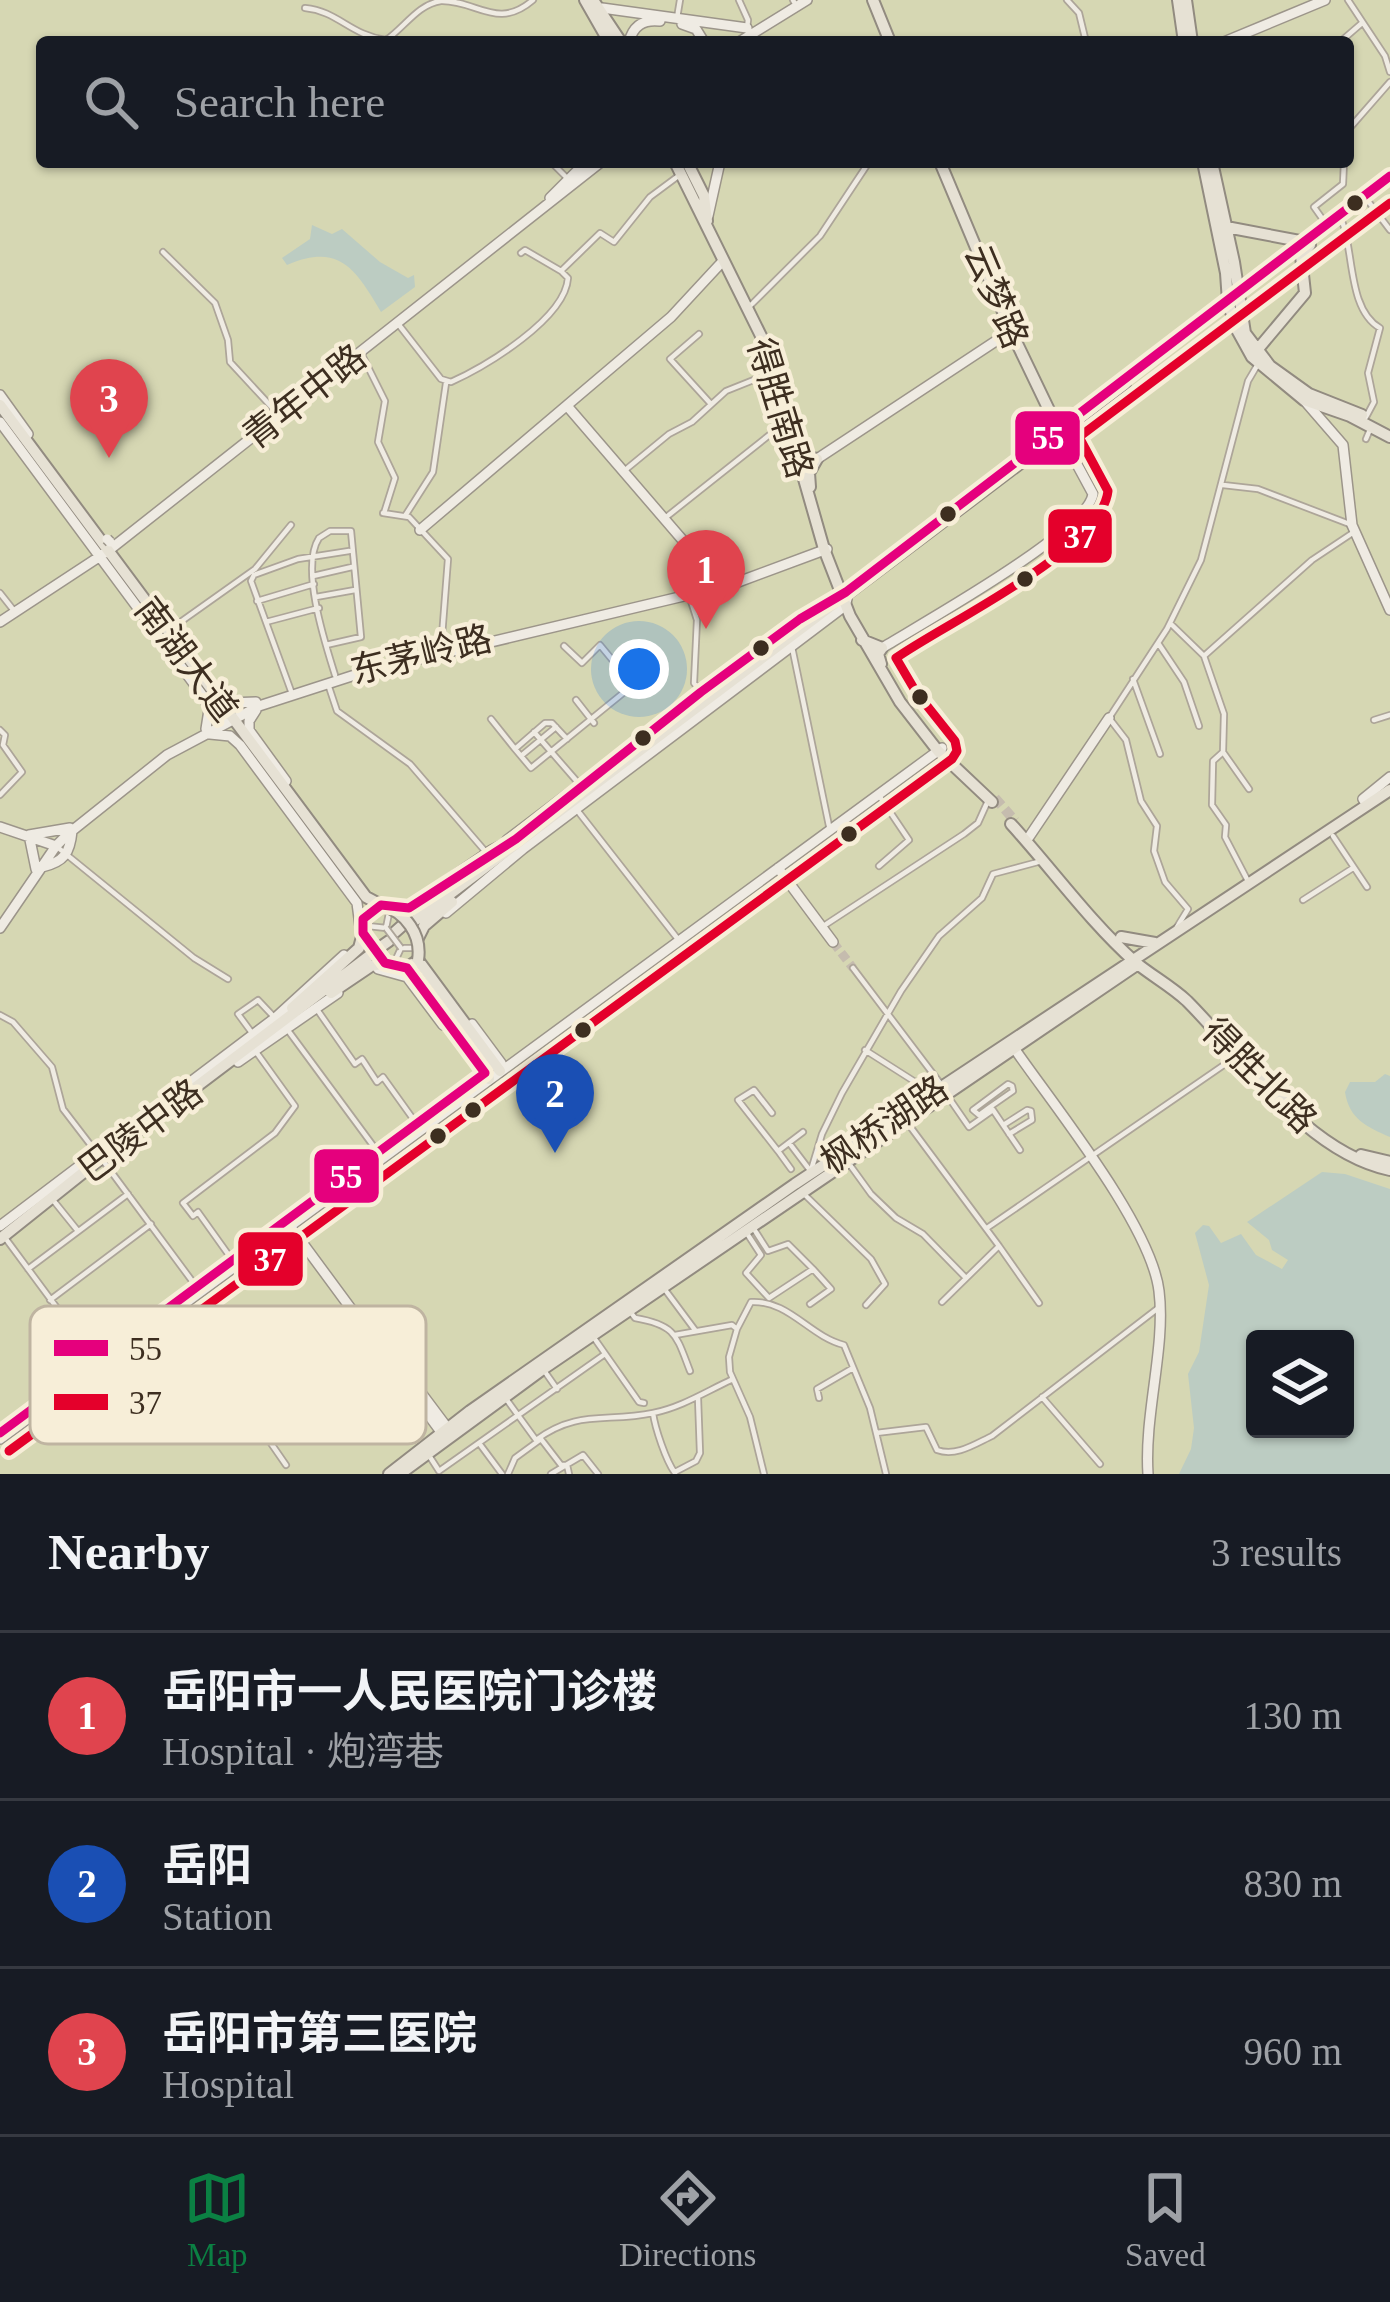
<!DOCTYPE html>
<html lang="en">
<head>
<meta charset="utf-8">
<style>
  body { margin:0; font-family:"Times New Roman","Noto Sans SC",serif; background:#242831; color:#f1f3f6 }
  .controls { position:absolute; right:36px; bottom:36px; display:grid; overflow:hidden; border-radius:12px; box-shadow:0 3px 9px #0004 }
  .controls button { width:108px; height:108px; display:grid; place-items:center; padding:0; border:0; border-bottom:3px solid #363941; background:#171b24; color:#f1f3f6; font:60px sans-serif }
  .you { position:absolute; left:639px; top:669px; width:42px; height:42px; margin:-30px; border:9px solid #fff; border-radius:50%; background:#1a73e8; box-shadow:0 0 0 18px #1a73e833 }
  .badge { display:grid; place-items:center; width:78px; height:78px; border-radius:50%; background:#0b8043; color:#fff; font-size:39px; font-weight:700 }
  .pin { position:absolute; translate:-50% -99px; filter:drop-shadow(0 3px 6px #0008) }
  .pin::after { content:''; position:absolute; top:63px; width:42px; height:36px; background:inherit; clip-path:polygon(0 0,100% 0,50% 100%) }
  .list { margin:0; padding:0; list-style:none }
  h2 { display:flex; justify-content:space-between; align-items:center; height:156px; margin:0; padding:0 48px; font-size:51px }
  h2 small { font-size:39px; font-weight:400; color:#9ea1a6 }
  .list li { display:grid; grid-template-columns:78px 1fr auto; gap:36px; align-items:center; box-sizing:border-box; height:168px; padding:0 48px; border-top:3px solid #363941 }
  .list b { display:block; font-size:45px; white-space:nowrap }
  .list p { margin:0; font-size:39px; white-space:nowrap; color:#9ea1a6 }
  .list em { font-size:39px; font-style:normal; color:#9ea1a6 }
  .icon { flex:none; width:66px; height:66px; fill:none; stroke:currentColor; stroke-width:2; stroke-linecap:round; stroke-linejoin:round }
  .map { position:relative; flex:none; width:1390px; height:1474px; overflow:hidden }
  .search { position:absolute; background:#171b24; box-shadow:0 3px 9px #0004; left:36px; right:36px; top:36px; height:132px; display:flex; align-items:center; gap:30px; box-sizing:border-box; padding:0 42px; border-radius:12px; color:#9ea1a6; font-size:45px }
  .sheet { height:660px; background:#171b24 }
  nav { display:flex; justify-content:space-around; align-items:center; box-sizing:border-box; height:168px; border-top:3px solid #363941; background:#171b24; font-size:33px; color:#9ea1a6 }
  nav a { display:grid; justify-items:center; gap:6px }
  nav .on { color:#0b8043 }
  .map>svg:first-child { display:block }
  .green { fill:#d6d7b3; fill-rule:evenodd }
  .water { fill:#bcccc2; fill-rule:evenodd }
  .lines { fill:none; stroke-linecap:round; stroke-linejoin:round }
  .secondary-tunnel { stroke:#c5bcae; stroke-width:9; stroke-dasharray:9 4.5; stroke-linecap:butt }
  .primary-tunnel { stroke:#c5bcae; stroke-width:10; stroke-dasharray:10 5; stroke-linecap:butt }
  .street-casing { stroke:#ada599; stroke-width:8 }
  .secondary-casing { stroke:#9c958a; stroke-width:12 }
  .primary-casing { stroke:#928b80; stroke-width:14 }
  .street { stroke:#efebe3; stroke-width:4.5 }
  .secondary { stroke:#efebe3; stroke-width:9 }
  .primary { stroke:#e6e1d4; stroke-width:10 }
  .street-bridge-casing { stroke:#ada599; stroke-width:8; stroke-linecap:butt }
  .secondary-bridge-casing { stroke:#9c958a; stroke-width:12; stroke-linecap:butt }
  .primary-bridge-casing { stroke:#928b80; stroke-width:14; stroke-linecap:butt }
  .street-bridge { stroke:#efebe3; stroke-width:4.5 }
  .secondary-bridge { stroke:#efebe3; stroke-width:9 }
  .primary-bridge { stroke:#e6e1d4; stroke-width:10 }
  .bus-1-casing { stroke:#f7eed8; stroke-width:18 }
  .bus-2-casing { stroke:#f7eed8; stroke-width:18 }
  .bus-1 { stroke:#e5007d; stroke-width:9 }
  .bus-2 { stroke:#e4002b; stroke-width:9 }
  .bus-dot { fill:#3d2e20; stroke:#f7eed8; stroke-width:4.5 }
  .labels { text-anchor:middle; stroke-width:9; stroke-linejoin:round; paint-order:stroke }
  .street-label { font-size:36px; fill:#3d2e20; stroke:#f7eed8 }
  .key { fill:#f7eed8; stroke:#bfb4a1; stroke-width:3 }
  .key-label { font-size:33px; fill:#3d2e20 }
  .line-badge { stroke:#f7eed8; stroke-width:4.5 }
  .badge-label { font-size:33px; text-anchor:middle; font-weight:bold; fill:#fff }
</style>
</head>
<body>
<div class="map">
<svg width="1390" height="1474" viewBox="0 0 1390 1474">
  <rect width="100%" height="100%" fill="#e7e0d1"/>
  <path class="green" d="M0,0h1390v1474h-1390zM42,42h1306v120h-1306zM1255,1339h90v90h-90z"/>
  <path class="water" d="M312,225l20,9 10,-5 38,33 28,16 6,-3 1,12 -34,25c-26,-44 -42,-69 -94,-47l-5,-7 28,-19z
    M1385,1074l5,2v61c-23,-10 -41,-18 -45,-45l5,-10h25z
    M1322,1172l23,2 45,15v285h-211l12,-25 3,-21 -6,-54 11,-22 10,-67 -14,-52 8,-8 6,1 12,17 20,-9 15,21 26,14 6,-9 -16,-10 -3,-10 -22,-18zM1255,1339h90v90h-90z"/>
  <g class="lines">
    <path class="secondary-tunnel" d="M833,942l20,26
      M383,1343l18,23"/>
    <path class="primary-tunnel" d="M995,798l20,23"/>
    <defs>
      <path id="street" d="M739,0l9,20 -1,8
        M793,0l1,2
        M1067,0l12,13 7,29
        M1348,0l37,56 5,16
        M305,8c33,3 45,27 81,32 18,-12 32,-36 55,-39 36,-1 56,30 92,-1
        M677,18l3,-18
        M430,41l1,1
        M1340,42l22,-19
        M1348,130l42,-48
        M551,162l17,17
        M1368,201l22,29
        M1342,221c12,31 6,89 38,107l-12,45 6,29 -8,15
        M1326,224l-12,-17 29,-23 1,-22
        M163,252l52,51 13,37 2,22 49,53
        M521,253l4,-3 36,21 39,-38 14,9 36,-45 31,-23
        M751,305l69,-69 49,-74
        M399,325l42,54 10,3c35,-16 114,-63 117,-104l-7,-7
        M699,334l-29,25 40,44
        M361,353l24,48 -7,41 17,36 -11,35
        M1366,439l5,-12
        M624,471l45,-37 23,-12 34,-31 45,-18
        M1223,485l35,4 94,36
        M383,513l26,4 39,42 -7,90
        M405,516l28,-44 13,-89
        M665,518l122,-97
        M313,576l39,-9
        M0,593l15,19
        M689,595l8,25 -3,63 8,10
        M316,597l39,-7
        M257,601l57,-17
        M266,622l53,-14
        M1170,623l34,33 108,-96 42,-28
        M172,628l83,-59 36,-44
        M1158,643l26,39 15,44
        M326,645l35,-8 -10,-106h-21l-11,7c-19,29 6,105 16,137
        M564,646l18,17 18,-18 33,40 -102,83 -16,-19 30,-26h7l15,16
        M792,647l37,179
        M1204,656l20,58 -1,38 -10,9 -1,44 14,20 -1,12 24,46
        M1133,679l27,75
        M328,684l9,27 73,53 75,87
        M291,691l-40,-110 3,-6 44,-16 51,-8
        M576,700l18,23
        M491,719l24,30
        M1374,720l16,-5
        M0,730l5,5 -2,10 19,27 -22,23
        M534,732l47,54
        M1223,752l26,37
        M521,756l35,-29
        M878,794l31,46 -30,26
        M577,810l100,128
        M1333,836l34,51
        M56,846l138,112 34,21
        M1303,900l50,-32
        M368,926l18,2 3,-15
        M822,927l142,-93 14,-11 9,-20
        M1177,927l11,-18 -23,-27 -11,-31 3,-25 -16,-25 -15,-61 -17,-22 58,-89 34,-69 47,-179 10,-17
        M395,961l6,-13h14
        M853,968l87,115
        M316,1008l39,56 7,-5 15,23 6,-5 33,46
        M0,1015l13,7 39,45 11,42 33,43
        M287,1029l93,126
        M252,1033l-14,-19 20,-14 17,18
        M865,1050l66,42
        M949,1098l20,29 24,-17 27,40
        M990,1107l-11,8 -6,-5 35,-26 4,2 1,5 -23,16 3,3
        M772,1113l-18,-23 -16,10 40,51
        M1005,1124l22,-14 4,1 1,9 -23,14
        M909,1125l90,121 -57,56
        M790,1144l22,29
        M104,1162l94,127
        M850,1165l21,29 25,24 27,16 42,43
        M812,1167l10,-33 20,-41 59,-102 38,-55 43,-38 11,-24 45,-12
        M791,1169l-13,-18 25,-19
        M805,1195l66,64 14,25 -19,21
        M53,1200l25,31
        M987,1228l247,-170
        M748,1235l13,20 -15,18 23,25 44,-29 -25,-25 -20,7 -16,-25
        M6,1239l91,123
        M999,1246l40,57
        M233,1261l-35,-49 -5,4 -10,-13 92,-70 20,-27 -41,-57
        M28,1269l100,-75
        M666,1291l29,39
        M50,1300l101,-76
        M810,1304l21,-15 -18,-20
        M178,1309l108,156
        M629,1310l6,8c41,7 41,17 55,53
        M737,1329l14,-27c38,-2 58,34 93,43l26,63 16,66
        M592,1335l47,67 5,1
        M675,1335l57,-10 5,4 -8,28 1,15 20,45 14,57
        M543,1369l14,20
        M504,1396l32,44c42,-31 71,-17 117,-27 29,-6 52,-21 78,-33
        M1042,1397l58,67
        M819,1398l-2,-9 36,-21
        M653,1413c2,15 13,48 22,60
        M876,1433l50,-6 11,23c19,7 38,-6 55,-14l165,-127
        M479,1443l23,31
        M430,1457l9,14 166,-117
        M675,1472l21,-11 4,-8 -2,-55
        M508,1474l7,-16 26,-19 20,26h6l2,9
        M551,1474l32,-19 15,19"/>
      <path id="secondary" d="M602,8l145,20
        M682,24l14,5 8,13
        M629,42c4,-16 14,-23 31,-21
        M739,42l68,-42
        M1224,42l101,-42
        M550,198l36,-36
        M708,216l12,-54
        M0,395l28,39
        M1304,400l39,45 9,80 38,85
        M568,407l155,180
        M0,422l203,274 6,14 -3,19
        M817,459l194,-128
        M420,530l251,-213 51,-55
        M0,622l108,-71 493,-389
        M882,648c39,-24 206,-117 211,-154l-33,-61
        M218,692l11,11 27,-1
        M256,710l-7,11v9l37,51
        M210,734l20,2 10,9 117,158 3,23
        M1367,805l-4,-6 27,-22
        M0,827l56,19
        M1029,837l80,-119
        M507,840l293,-221 46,-27
        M42,867c22,-5 28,-14 30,-36
        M778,868l55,74
        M36,869l-7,-34 41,-7
        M446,913l77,-64 322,-243 2,-7
        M0,928l56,-82 12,-12 99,-79 92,-49 102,-33 369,-88 97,-36
        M378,969l29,8 36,48
        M472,1024l29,39
        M1014,1048c40,58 137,177 145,243 7,56 -15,123 -11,183
        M238,1062l100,-69
        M407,1133l82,-62
        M0,1226l275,-208 69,-63
        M290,1226l90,122
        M141,1329l30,-22
        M401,1366l48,64
        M397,1372l44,60
        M0,1439l942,-691"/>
      <path id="primary" d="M585,0l24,42
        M593,0l28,42
        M873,0l17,42
        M1178,0l6,42
        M1186,0l6,42
        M675,162l91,184 58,203 26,67 50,86 38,49 54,51
        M687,162l17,34 3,25
        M940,162l71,169 49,102
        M1203,162l23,111 2,29 8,26 16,29 52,43 46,16 40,21
        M1212,162l22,100 11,71 25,33 39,28 53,21
        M1221,226l84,16
        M1247,285l143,-109
        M1260,355l-2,-6 47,-56 -4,-37 9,-11
        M0,405l366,492 15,8 -18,14
        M800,447l5,9 12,3 -8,14 1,14
        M862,640l20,8 -4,6 3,10
        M1011,824c41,45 79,98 124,138 17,14 36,24 52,39 58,58 119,151 203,169
        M392,908h17l83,-57 24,-12
        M413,922l712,-538
        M395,932l9,-8
        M1121,937l34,6
        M418,938l6,-12 28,-24
        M379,948l10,-7
        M331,993l40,-27 14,-3
        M292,1008l67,-60 4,-15
        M1237,1044l54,55
        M489,1079l-82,-111 11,-8 82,111
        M1361,1155l29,7
        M0,1239l94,-75 279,-211
        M389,1474l81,-63 325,-227 595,-394
        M400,1474l143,-105 595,-405"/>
    </defs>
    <use href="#street" class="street-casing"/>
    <use href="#secondary" class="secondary-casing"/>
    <use href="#primary" class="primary-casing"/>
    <use href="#street" class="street"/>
    <use href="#secondary" class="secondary"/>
    <use href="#primary" class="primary"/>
    <defs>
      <path id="street-bridge" d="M386,928l15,20"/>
      <path id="secondary-bridge" d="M107,539l3,3"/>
      <path id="primary-bridge" d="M1122,380l125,-95
        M381,905c25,7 41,30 37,55
        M363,919v14l22,30 22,5"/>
    </defs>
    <use href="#street-bridge" class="street-bridge-casing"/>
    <use href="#secondary-bridge" class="secondary-bridge-casing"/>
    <use href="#primary-bridge" class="primary-bridge-casing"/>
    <use href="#street-bridge" class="street-bridge"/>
    <use href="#secondary-bridge" class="secondary-bridge"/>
    <use href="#primary-bridge" class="primary-bridge"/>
    <defs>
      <path id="bus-1" d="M0,1433l485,-360 -78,-105 -22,-5 -22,-30v-14l18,-14 28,3 107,-69 185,-147 99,-73 46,-27 544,-416"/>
      <path id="bus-2" d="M9,1451l943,-692 5,-8 -2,-10 -39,-49 -20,-34c49,-35 205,-107 212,-167l-29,-54 311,-234"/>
    </defs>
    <use href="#bus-1" class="bus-1-casing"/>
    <use href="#bus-2" class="bus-2-casing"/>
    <use href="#bus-1" class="bus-1"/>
    <use href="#bus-2" class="bus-2"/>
  </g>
  <g class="bus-dot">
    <circle cx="1355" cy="203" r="10"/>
    <circle cx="948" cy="514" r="10"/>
    <circle cx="1025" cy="579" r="10"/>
    <circle cx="761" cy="648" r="10"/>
    <circle cx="920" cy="697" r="10"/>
    <circle cx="643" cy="738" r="10"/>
    <circle cx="849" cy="834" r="10"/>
    <circle cx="583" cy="1030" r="10"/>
    <circle cx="473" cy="1110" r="10"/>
    <circle cx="438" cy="1136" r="10"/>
  </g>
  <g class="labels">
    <g class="street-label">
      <text transform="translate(997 296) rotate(67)" y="13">云梦路</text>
      <text transform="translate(304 396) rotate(-38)" y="13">青年中路</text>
      <text transform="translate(781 408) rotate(73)" y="13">得胜南路</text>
      <text transform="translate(421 654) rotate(-14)" y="13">东茅岭路</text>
      <text transform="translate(187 659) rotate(53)" y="13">南湖大道</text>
      <text transform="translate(1260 1075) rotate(45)" y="13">得胜北路</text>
      <text transform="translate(884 1124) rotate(-34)" y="13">枫桥湖路</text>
      <text transform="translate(140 1130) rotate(-37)" y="13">巴陵中路</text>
    </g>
  </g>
  <rect x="30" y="1306" width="396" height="138" rx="18" class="key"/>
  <rect x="54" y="1340" width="54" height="16" fill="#e5007d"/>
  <rect x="54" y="1394" width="54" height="16" fill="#e4002b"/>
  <g class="key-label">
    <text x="129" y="1360">55</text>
    <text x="129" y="1414">37</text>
  </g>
  <g class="line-badge">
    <rect x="1013" y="409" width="69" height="58" rx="12" fill="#e5007d"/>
    <rect x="1046" y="507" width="68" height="58" rx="12" fill="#e4002b"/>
    <rect x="312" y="1147" width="69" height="58" rx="12" fill="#e5007d"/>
    <rect x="236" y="1230" width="69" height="58" rx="12" fill="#e4002b"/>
  </g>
  <g class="badge-label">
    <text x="1048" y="449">55</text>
    <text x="1080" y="548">37</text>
    <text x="346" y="1188">55</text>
    <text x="270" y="1271">37</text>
  </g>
</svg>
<div class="controls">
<button><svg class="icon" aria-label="layers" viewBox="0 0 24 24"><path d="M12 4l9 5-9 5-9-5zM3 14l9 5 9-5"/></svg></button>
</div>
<div class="you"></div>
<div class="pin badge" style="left:706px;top:629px;background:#e0444e">1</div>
<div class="pin badge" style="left:555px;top:1153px;background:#1a4fb4">2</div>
<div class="pin badge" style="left:109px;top:458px;background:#e0444e">3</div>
<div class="search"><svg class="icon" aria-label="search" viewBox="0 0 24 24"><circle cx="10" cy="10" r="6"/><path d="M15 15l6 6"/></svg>Search here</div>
</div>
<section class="sheet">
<h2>Nearby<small>3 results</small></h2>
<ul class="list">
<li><span class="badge" style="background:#e0444e">1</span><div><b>岳阳市一人民医院门诊楼</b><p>Hospital · 炮湾巷</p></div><em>130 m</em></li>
<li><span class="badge" style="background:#1a4fb4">2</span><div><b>岳阳</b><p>Station</p></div><em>830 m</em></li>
<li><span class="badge" style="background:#e0444e">3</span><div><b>岳阳市第三医院</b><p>Hospital</p></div><em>960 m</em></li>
</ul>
</section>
<nav>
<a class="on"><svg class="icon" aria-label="map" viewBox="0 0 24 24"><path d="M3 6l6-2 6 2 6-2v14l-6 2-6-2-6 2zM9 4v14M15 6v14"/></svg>Map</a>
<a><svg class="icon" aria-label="directions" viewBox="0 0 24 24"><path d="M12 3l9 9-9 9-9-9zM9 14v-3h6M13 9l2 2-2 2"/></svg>Directions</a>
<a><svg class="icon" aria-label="saved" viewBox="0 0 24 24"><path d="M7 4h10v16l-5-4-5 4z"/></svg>Saved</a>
</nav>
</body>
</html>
